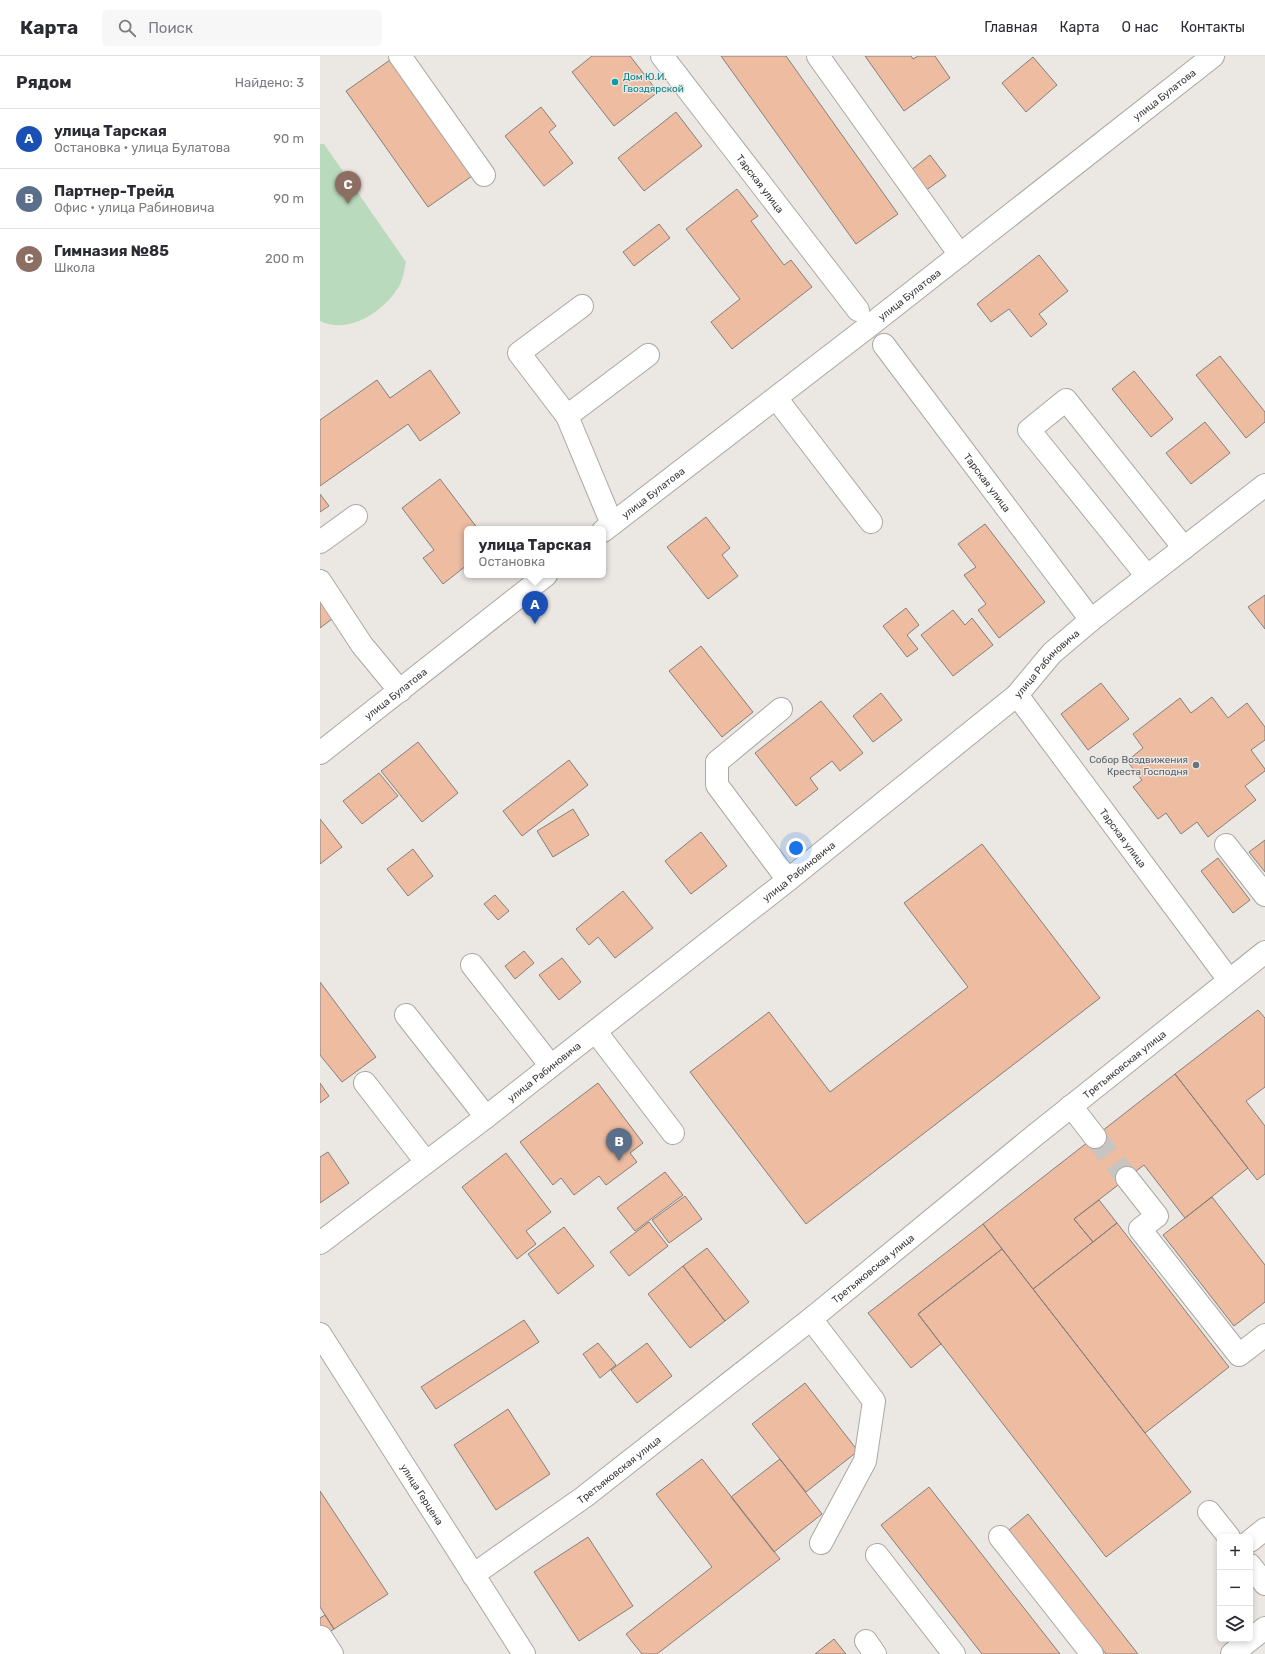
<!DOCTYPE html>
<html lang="ru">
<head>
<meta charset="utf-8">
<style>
  body { margin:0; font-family:Rubik,sans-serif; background:#f7f7f7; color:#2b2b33 }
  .controls { position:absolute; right:12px; bottom:12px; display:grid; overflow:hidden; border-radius:6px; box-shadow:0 2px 6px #0003 }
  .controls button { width:36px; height:36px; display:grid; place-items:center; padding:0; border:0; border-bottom:1px solid #e1e1e2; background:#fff; color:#2b2b33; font:20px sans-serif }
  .you { position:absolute; left:476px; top:792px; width:14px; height:14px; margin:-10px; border:3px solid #fff; border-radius:50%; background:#1a73e8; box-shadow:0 0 0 6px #1a73e833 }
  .badge { display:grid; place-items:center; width:26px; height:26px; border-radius:50%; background:#812b99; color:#fff; font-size:13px; font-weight:700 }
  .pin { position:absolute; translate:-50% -33px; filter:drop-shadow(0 1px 2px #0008) }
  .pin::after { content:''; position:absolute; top:21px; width:14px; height:12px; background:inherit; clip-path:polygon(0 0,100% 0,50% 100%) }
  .popup { position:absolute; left:144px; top:470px; width:142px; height:52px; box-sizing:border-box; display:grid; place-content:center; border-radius:6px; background:#fff; filter:drop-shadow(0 1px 3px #0005); font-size:13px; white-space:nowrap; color:#7c7c81 }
  .popup b { font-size:15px; color:#2b2b33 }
  .popup::after { content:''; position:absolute; left:50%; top:100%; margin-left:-8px; border:8px solid transparent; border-top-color:#fff }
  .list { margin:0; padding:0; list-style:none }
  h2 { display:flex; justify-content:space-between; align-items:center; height:52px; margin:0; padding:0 16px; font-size:17px }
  h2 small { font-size:13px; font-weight:400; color:#7c7c81 }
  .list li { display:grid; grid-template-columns:26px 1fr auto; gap:12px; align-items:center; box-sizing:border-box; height:60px; padding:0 16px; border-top:1px solid #e1e1e2 }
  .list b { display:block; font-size:15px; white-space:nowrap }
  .list p { margin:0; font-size:13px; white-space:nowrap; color:#7c7c81 }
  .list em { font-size:13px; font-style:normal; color:#7c7c81 }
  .icon { flex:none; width:22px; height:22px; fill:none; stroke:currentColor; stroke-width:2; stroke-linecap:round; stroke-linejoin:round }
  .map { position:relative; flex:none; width:945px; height:1598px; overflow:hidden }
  header { display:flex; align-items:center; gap:24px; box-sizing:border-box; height:56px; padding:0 20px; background:#fff; border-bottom:1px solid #e1e1e2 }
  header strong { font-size:19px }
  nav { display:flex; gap:22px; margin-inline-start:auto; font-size:14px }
  .search { width:280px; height:36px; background:#f7f7f7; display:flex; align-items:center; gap:10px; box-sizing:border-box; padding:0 14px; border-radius:6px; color:#7c7c81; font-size:15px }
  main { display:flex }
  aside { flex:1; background:#fff }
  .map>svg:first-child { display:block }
  .green { fill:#badabd }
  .building { fill:#edbca1; stroke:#857f7c }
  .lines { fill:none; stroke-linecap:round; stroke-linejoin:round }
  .minor-tunnel { stroke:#c8c4c0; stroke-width:22; stroke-dasharray:22 11; stroke-linecap:butt }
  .minor-casing { stroke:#aba8a3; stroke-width:24 }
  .major-casing { stroke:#aba8a3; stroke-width:24 }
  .minor { stroke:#fff; stroke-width:22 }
  .major { stroke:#fff; stroke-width:22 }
  .culture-dot { fill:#0f9aa8; stroke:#ebe7e2; stroke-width:1.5 }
  .worship-dot { fill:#6b7280; stroke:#ebe7e2; stroke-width:1.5 }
  .labels { text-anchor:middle; stroke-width:3; stroke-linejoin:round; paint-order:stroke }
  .culture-label { font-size:10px; fill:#0d838f; stroke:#ebe7e2; text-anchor:start }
  .street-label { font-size:10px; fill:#3b3937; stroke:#ebe7e2 }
  .worship-label { font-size:10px; fill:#5b616d; stroke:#ebe7e2; text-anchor:end }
</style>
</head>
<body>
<header>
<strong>Карта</strong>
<div class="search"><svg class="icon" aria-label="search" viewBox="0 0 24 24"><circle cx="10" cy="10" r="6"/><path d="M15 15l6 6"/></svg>Поиск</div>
<nav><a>Главная</a><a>Карта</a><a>О нас</a><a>Контакты</a></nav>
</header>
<main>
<aside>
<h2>Рядом<small>Найдено: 3</small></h2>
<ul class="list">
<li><span class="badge" style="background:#1a4fb4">A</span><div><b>улица Тарская</b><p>Остановка · улица Булатова</p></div><em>90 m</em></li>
<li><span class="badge" style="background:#5c6f8a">B</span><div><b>Партнер-Трейд</b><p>Офис · улица Рабиновича</p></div><em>90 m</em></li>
<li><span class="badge" style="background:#8d6e63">C</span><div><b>Гимназия №85</b><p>Школа</p></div><em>200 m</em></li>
</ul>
</aside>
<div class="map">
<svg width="945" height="1598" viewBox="0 0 945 1598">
  <rect width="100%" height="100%" fill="#ebe7e2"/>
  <path class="green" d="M0,88h4l82,118c-2,8 -3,19 -8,26 -15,24 -50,47 -78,33z"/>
  <path class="building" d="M272,0h38l28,36 -44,34 -42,-54z
    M401,0h65l112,158 -42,30z
    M545,0h46l2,3 5,-3h17l15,22 -46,33z
    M713,1l24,28 -31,27 -24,-29z
    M70,4l82,116 -44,31 -82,-116z
    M221,51l15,19 -7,6 24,31 -29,23 -39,-50z
    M356,56l26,34 -58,45 -26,-33z
    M610,99l16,21 -21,15 -15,-20z
    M417,133l21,27 -7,5 33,44 7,-5 21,27 -80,62 -21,-27 29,-23 -54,-70z
    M339,168l11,14 -36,28 -11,-14z
    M719,199l29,36 -29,23 8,10 -16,13 -22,-28 -18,13 -14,-18z
    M900,300l45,56v10l-19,16 -50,-63z
    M110,314l30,43 -40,28 -12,-17 -88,62v-66l57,-40 13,18z
    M814,315l39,48 -22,18 -39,-48z
    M885,366l25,31 -39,31 -25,-31z
    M120,423l38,50h-11v36l-24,19 -20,-26 11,-8 -32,-42z
    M0,438l9,12 -9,6z
    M386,461l24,31 -8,7 16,21 -30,23 -41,-52z
    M665,468l60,78 -46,36 -21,-28 8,-6 -22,-29 12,-8 -18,-23z
    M0,539l16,21 -16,12z
    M945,539v34l-17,-22z
    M586,552l13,17 -12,10 11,14 -11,8 -24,-31z
    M633,554l12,15 7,-7 21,27 -40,31 -32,-41z
    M381,590l52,66 -31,25 -53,-66z
    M781,627l28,36 -41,31 -27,-36z
    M561,637l21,27 -29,22 -20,-26z
    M892,641l16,21 19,-15 18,24v13l-14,10 14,19v2l-20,15 11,14 -48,37 -11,-15 -16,12 -15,-21 -8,6 -25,-32 9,-7 -15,-19 16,-13 -10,-14 47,-36 11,15z
    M501,645l42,52 -23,18 -8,-10 -22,17 8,11 -22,17 -41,-53z
    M98,686l40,51 -36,29 -41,-51z
    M249,704l19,25 -66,51 -19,-25z
    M59,717l19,23 -36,28 -19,-23z
    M253,753l16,26 -36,22 -16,-26z
    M0,763l22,28 -22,17z
    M381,776l26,34 -36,28 -26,-33z
    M945,784v32l-16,-20z
    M662,788l118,154 -294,226 -116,-152 79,-60 61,80 138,-105 -64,-84z
    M93,793l20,27 -25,20 -21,-27z
    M898,802l32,42 -17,13 -32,-42z
    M303,835l30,37 -38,30 -17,-21 -9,8 -13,-16z
    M175,839l14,16 -11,9 -14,-16z
    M204,895l10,12 -19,16 -10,-13z
    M242,902l19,24 -22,18 -20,-25z
    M0,926l56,75 -34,25 -22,-27z
    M938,954l7,8v69l-19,14 19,25v48l-8,6 -82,-106z
    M855,1018l73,94 -63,50 -41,-53 -70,54 19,23 -60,47 -50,-65z
    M0,1027l9,13 -9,7z
    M278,1027l45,60 -13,10 7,9 -31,23 -7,-9 -25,19 -13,-17 -8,7 -33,-43z
    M8,1096l21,31 -29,20v-46z
    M186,1097l45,59 -25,19 10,13 -19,15 -55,-72z
    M345,1116l18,23 -48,36 -18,-23z
    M365,1140l17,23 -33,24 -17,-23z
    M892,1141l53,68v37l-31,24 -71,-91z
    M779,1144l18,23 -24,19 -19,-23z
    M329,1166l19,24 -39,30 -19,-24z
    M797,1167l112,144 -84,66 -112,-144z
    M663,1168l19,25 -84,65 23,30 -30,24 -43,-55z
    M244,1171l30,39 -36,28 -30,-40z
    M387,1192l42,54 -24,19 -42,-55z
    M682,1193l189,243 -85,65 -188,-243z
    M363,1210l42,55 -35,27 -42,-54z
    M204,1264l15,22 -103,67 -15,-22z
    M278,1287l18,22 -16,13 -17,-24z
    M327,1287l25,33 -35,27 -26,-33z
    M485,1327l53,68 -52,41 -54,-68z
    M188,1353l42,65 -54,36 -42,-65z
    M382,1403l78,100 -123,95h-15l-16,-20 86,-67 -56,-73z
    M460,1403l42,55 -48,38 -43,-55z
    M609,1431l131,167h-78l-101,-129z
    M0,1435l68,103 -54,35 -14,-22z
    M708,1458l110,140h-32l-97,-124z
    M268,1481l45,69 -54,35 -45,-69z
    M5,1559l9,14 -14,9v-20z
    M514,1583l12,15h-31z"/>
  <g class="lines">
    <path class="minor-tunnel" d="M775,1081l32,41"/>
    <defs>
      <g id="minor">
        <path d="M80,0l84,119"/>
        <path id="s1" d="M342,0l196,254"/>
        <path d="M498,0l142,199"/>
        <path d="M262,250l-63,47 48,63 45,108"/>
        <path id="s2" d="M564,289l207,275"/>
        <path d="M456,342l95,124"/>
        <path d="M247,360l81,-61"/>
        <path d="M0,486l36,-26"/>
        <path d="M827,520l-118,-146 37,-30 118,148"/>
        <path d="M0,525l42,64 38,46"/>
        <path id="s3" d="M697,639l212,285"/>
        <path d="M461,653l-64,53v23l71,95"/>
        <path d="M906,789l39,50"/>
        <path d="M152,909l79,101"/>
        <path d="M86,959l80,102"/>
        <path d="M276,976l77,101"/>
        <path d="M45,1027l61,79"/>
        <path d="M751,1050l24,31"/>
        <path d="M807,1122l30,38 -17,13 99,126 26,-20"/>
        <path id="s4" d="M0,1187l166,-126 302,-237 229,-185 35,-42 39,-33 174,-135"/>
        <path d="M491,1263l63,82 -9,60 -44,82"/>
        <path d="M889,1456l20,25"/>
        <path d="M680,1481l92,117"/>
        <path d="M930,1485l15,-12"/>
        <path d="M557,1499l77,99"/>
        <path d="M930,1509l15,19"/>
        <path id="s5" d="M153,1519l111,-78 227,-178 223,-183 231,-184"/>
        <path d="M1,1581l11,17"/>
        <path d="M546,1585l9,13"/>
        <path d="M912,1598l33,-26"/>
      </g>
      <g id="major">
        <path id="s6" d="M283,475l266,-205 344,-270"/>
        <path id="s7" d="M0,697l226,-178"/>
        <path id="s8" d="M0,1278l204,320"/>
      </g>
    </defs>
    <use href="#minor" class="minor-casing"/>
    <use href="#major" class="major-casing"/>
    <use href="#minor" class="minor"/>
    <use href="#major" class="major"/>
  </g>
  <circle class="culture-dot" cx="295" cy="26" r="4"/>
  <circle class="worship-dot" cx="876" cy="709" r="4"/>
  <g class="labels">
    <g class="culture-label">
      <text x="303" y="24">Дом Ю.И.<tspan x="303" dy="12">Гвоздярской</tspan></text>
    </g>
    <g class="street-label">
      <text dy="4" stroke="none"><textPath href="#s6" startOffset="711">улица Булатова</textPath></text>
      <text dy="4" stroke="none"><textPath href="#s1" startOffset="161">Тарская улица</textPath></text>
      <text dy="4" stroke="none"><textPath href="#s6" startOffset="387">улица Булатова</textPath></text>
      <text dy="4" stroke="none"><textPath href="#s2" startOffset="172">Тарская улица</textPath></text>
      <text dy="4" stroke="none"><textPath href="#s6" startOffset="63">улица Булатова</textPath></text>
      <text dy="4" stroke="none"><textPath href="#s4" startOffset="930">улица Рабиновича</textPath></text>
      <text dy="4" stroke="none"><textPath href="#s7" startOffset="96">улица Булатова</textPath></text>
      <text dy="4" stroke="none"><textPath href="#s3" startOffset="178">Тарская улица</textPath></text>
      <text dy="4" stroke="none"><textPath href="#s4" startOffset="606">улица Рабиновича</textPath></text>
      <text dy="4" stroke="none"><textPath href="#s5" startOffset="828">Третьяковская улица</textPath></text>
      <text dy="4" stroke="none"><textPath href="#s4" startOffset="282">улица Рабиновича</textPath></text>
      <text dy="4" stroke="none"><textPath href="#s5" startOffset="504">Третьяковская улица</textPath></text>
      <text dy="4" stroke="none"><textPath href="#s5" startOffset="180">Третьяковская улица</textPath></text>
      <text dy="4" stroke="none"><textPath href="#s8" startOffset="190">улица Герцена</textPath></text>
    </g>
    <g class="worship-label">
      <text x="868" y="707">Собор Воздвижения<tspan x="868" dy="12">Креста Господня</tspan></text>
    </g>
  </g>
</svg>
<div class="controls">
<button>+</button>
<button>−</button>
<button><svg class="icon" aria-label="layers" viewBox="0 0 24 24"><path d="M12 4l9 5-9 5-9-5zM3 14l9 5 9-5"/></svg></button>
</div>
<div class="you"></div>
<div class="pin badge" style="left:215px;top:568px;background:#1a4fb4">A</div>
<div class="popup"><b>улица Тарская</b>Остановка</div>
<div class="pin badge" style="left:299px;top:1105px;background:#5c6f8a">B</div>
<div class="pin badge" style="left:28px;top:148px;background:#8d6e63">C</div>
</div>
</main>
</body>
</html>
